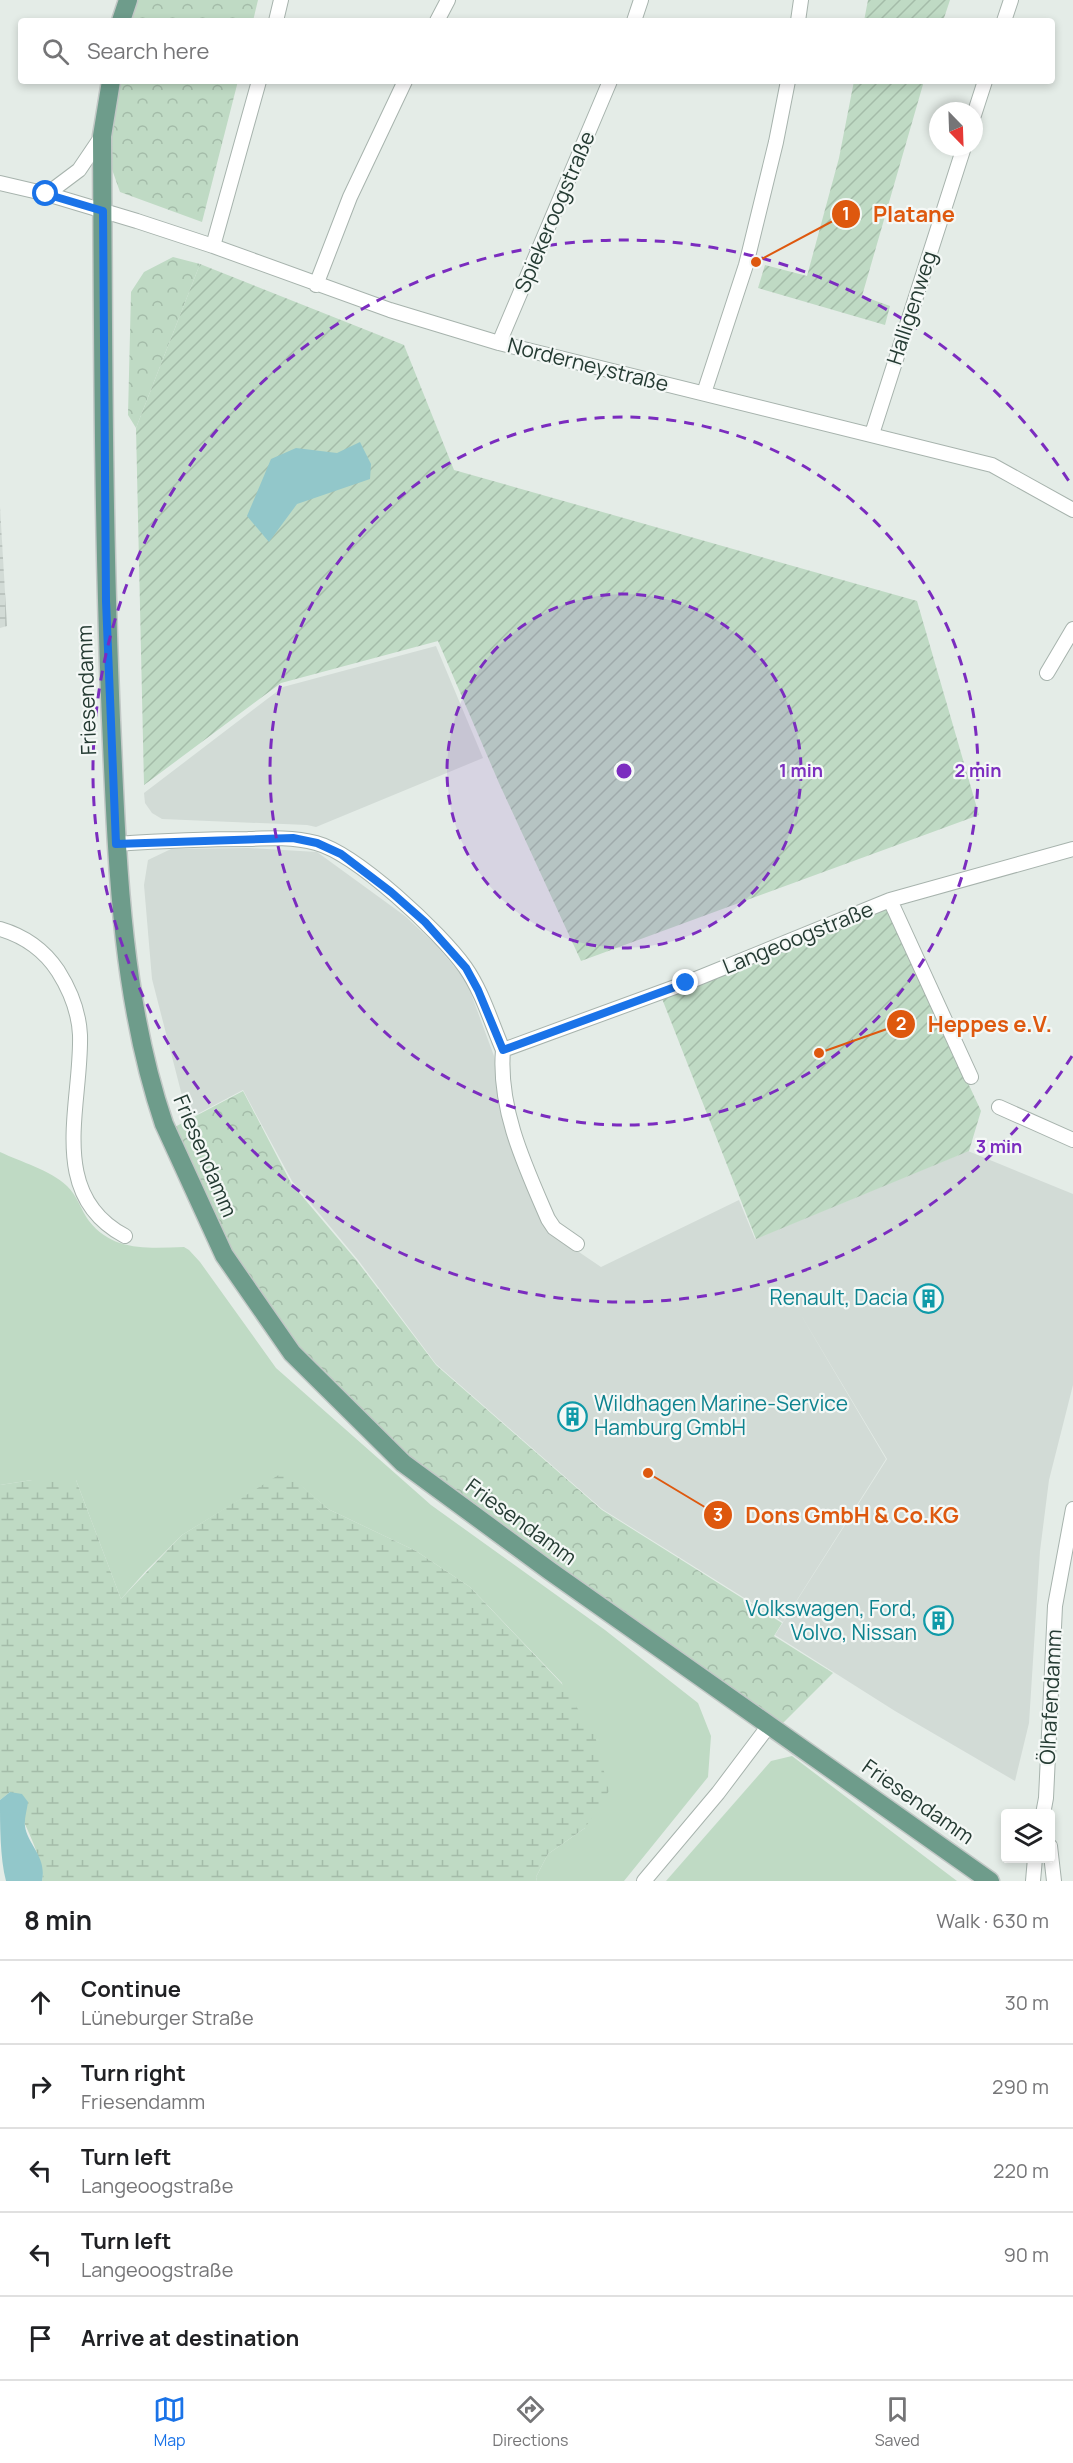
<!DOCTYPE html>
<html lang="en">
<head>
<meta charset="utf-8">
<style>
  body { margin:0; font-family:Manrope,sans-serif; background:#f2f2f2; color:#202124 }
  .controls { position:absolute; right:18px; bottom:18px; display:grid; overflow:hidden; border-radius:6px; box-shadow:0 3px 9px #0003 }
  .controls button { width:54px; height:54px; display:grid; place-items:center; padding:0; border:0; border-bottom:2px solid #e0e0e0; background:#fff; color:#202124; font:30px sans-serif }
  .compass { position:absolute; left:929px; top:102px; width:54px; height:54px; border-radius:50%; background:#fff; box-shadow:0 3px 9px #0003; rotate:157deg }
  .stop { position:absolute; width:18px; height:18px; margin:-14px; border:4px solid #1a73e8; border-radius:50%; background:#fff }
  .stop.end { background:#1a73e8; border-color:#fff; box-shadow:0 2px 6px #0008 }
  .list { margin:0; padding:0; list-style:none }
  h2 { display:flex; justify-content:space-between; align-items:center; height:78px; margin:0; padding:0 24px; font-size:26px }
  h2 small { font-size:20px; font-weight:400; color:#757577 }
  .list li { display:grid; grid-template-columns:39px 1fr auto; gap:18px; align-items:center; box-sizing:border-box; height:84px; padding:0 24px; border-top:2px solid #e0e0e0 }
  .list b { display:block; font-size:22px; white-space:nowrap }
  .list p { margin:0; font-size:20px; white-space:nowrap; color:#757577 }
  .list em { font-size:20px; font-style:normal; color:#757577 }
  .icon { flex:none; width:33px; height:33px; fill:none; stroke:currentColor; stroke-width:2; stroke-linecap:round; stroke-linejoin:round }
  .map { position:relative; flex:none; width:1073px; height:1881px; overflow:hidden }
  .search { position:absolute; background:#fff; box-shadow:0 3px 9px #0003; left:18px; right:18px; top:18px; height:66px; display:flex; align-items:center; gap:15px; box-sizing:border-box; padding:0 21px; border-radius:6px; color:#757577; font-size:22px }
  .sheet { height:498px; background:#fff }
  nav { display:flex; justify-content:space-around; align-items:center; box-sizing:border-box; height:84px; border-top:2px solid #e0e0e0; background:#fff; font-size:16px; color:#757577 }
  nav a { display:grid; justify-items:center; gap:3px }
  nav .on { color:#1a73e8 }
  .map>svg:first-child { display:block }
  .built { fill:#d2dbd6 }
  .industrial { fill:url(#industrial-grid) }
  .grass { fill:#bfdac4 }
  .forest { fill:url(#forest-crowns) }
  .wetland { fill:url(#wetland-marsh) }
  .garden { fill:url(#garden-furrows) }
  .water { fill:#92c7ca }
  .lines { fill:none; stroke-linecap:round; stroke-linejoin:round }
  .minor-casing { stroke:#a7b3ad; stroke-width:16 }
  .major-casing { stroke:#c2c8c6; stroke-width:21 }
  .minor { stroke:#fff; stroke-width:14 }
  .major { stroke:#6e9c8b; stroke-width:18 }
  .route { stroke:#1a73e8; stroke-width:8 }
  .ring { fill:none; stroke:#7b2cbf; stroke-width:3; stroke-dasharray:10 8 }
  .labels { text-anchor:middle; stroke-width:4.5; stroke-linejoin:round; paint-order:stroke }
  .street-label { font-size:21px; fill:#253b33; stroke:#f4f8f6 }
  .culture-label { font-size:21px; fill:#0d838f; stroke:#f4f8f6; text-anchor:end }
  .centre { fill:#7b2cbf; stroke:#f4f8f6; stroke-width:3 }
  .ring-label { font-size:18px; text-anchor:middle; font-weight:bold; fill:#7b2cbf; stroke:#f4f8f6; stroke-width:4.5; stroke-linejoin:round; paint-order:stroke }
  .leader { fill:none; stroke:#de580e; stroke-width:2 }
  .callout-dot { fill:#de580e; stroke:#f4f8f6; stroke-width:2 }
  .mark-label { font-size:18px; text-anchor:middle; font-weight:bold; fill:#fff }
  .callout-label { font-size:22px; text-anchor:middle; font-weight:bold; fill:#de580e; stroke:#f4f8f6; stroke-width:4.5; stroke-linejoin:round; paint-order:stroke }
</style>
</head>
<body>
<div class="map">
<svg width="1073" height="1881" viewBox="0 0 1073 1881">
  <defs>
    <pattern id="industrial-grid" width="8" height="8" patternUnits="userSpaceOnUse" patternTransform="scale(1.5)"><rect width="8" height="8" fill="#d2dbd6"/><path d="M0 4h8M4 0v8" fill="none" stroke="#b4bdb8"/></pattern>
    <pattern id="forest-crowns" width="20" height="18" patternUnits="userSpaceOnUse" patternTransform="scale(1.5)"><rect width="20" height="18" fill="#bfdac4"/><path d="M2 6a3 3 0 1 1 6 0M12 15a3 3 0 1 1 6 0" fill="none" stroke="#a4bca9"/></pattern>
    <pattern id="wetland-marsh" width="20" height="14" patternUnits="userSpaceOnUse" patternTransform="scale(1.5)"><rect width="20" height="14" fill="#bfdac4"/><path d="M1 5h8M5 5V1M11 12h8M15 12V8" fill="none" stroke="#a4bca9"/></pattern>
    <pattern id="garden-furrows" width="10" height="10" patternUnits="userSpaceOnUse" patternTransform="scale(1.5)"><rect width="10" height="10" fill="#bfdac4"/><path d="M-1 1l2-2M0 10L10 0M9 11l2-2" fill="none" stroke="#a4bca9"/></pattern>
  </defs>
  <rect width="100%" height="100%" fill="#e4ece7"/>
  <path class="built" d="M436,646l47,112 -167,69 -9,-2 -145,-6 -10,-6 -7,-10 -1,-10 139,-106z
    M249,848l68,4 88,64 30,28 31,36 28,76 12,62 50,104 17,26 28,19 138,-67 16,39 213,-88 105,43v191l-24,95 -9,71 -11,172 -14,58 -120,-70 -120,-76 112,-176 -89,-149 88,149 -103,163 -181,-113 -166,-145 -78,-104 -66,-79 -49,-91 -55,29 -36,-140 -8,-94 4,-25 23,-11z"/>
  <path class="industrial" d="M0,507l7,119 -7,2z"/>
  <path class="grass" d="M0,1152c21,10 50,18 67,34 10,9 14,24 22,35 24,31 60,27 95,26l5,3 11,12 76,106 155,137 174,125 93,73 13,33 -3,41 -84,104h-87l-1,-4 12,-23 37,-26 -23,-145 -92,-96 -54,-36 -88,-42 -43,-37 -103,63 -37,37 -24,27 -45,-119h-44l-32,5z
    M792,1756l165,125h-291l105,-120z"/>
  <path class="forest" d="M130,0h128l-5,21h-129z
    M116,81h122l-36,141 -82,-30 -12,-34z
    M173,257l27,7 -64,164 -8,-13 3,-123 13,-20z
    M243,1091l48,92 66,78 79,104 166,145 180,113 -8,13 59,37 -52,52 -374,-266 -110,-109 -68,-98 -58,-123z"/>
  <path class="wetland" d="M285,1471l43,38 88,42 54,36 92,97 33,52 14,55 -24,37 -37,26 -12,23 1,4h-495c4,-19 -23,-68 -32,-89l-10,8v-315l32,-5h44l45,119 61,-64z"/>
  <path class="garden" d="M868,0h82l-7,21h-79z
    M854,81h70l-62,215 28,10 -5,19 -127,-37 7,-23 42,11 32,-118z
    M200,264l204,81 50,125 463,131 62,214 -398,146 -82,-178 -61,-142 -157,42 -137,102 -8,-357z
    M886,906l95,205 -12,40 -213,88 -95,-243z"/>
  <path class="water" d="M360,442l11,22 -1,15 -73,25 -28,38 -22,-26 24,-57 25,-11 41,5z
    M10,1792l12,2 6,8c-1,8 -4,17 -3,24 2,18 22,30 17,55h-36c-6,-23 -6,-56 -6,-81z"/>
  <g class="lines">
    <defs>
      <path id="minor" d="M276,21l5,-21
        M437,21l11,-21
        M634,21l7,-21
        M798,21l3,-21
        M1004,21l7,-21
        M974,115l11,-34
        M0,183l47,11 90,27 76,25 177,64 109,33 493,122 81,45
        M47,194l32,-24 23,-34
        M213,246l46,-165
        M316,285l34,-88 55,-116
        M499,343l111,-262
        M704,393l42,-128 30,-123 12,-61
        M872,434l92,-287
        M1047,673l26,-44
        M116,844c44,-3 88,-5 132,-5 23,-1 46,-2 68,4 41,11 124,89 149,124 17,24 26,55 38,83l183,-67 204,-83 183,-51
        M890,900l81,177
        M0,929c24,7 44,21 58,42 12,19 21,42 22,64 2,70 -34,159 45,201
        M503,1050c-5,59 22,116 45,169l6,9 23,16
        M999,1107l74,33
        M1043,1814l3,-16 9,-192 18,-97
        M1050,1846l4,35
        M644,1881l74,-88 52,-69
        M1033,1881l2,-23"/>
      <path id="major" d="M121,21l7,-21
        M111,81l-9,55c1,195 1,390 9,584 6,135 9,275 53,404l60,131 68,98 111,110 147,108 440,310"/>
    </defs>
    <use href="#minor" class="minor-casing"/>
    <use href="#major" class="major-casing"/>
    <use href="#minor" class="minor"/>
    <use href="#major" class="major"/>
  </g>
  <g class="lines">
    <path class="route" d="M46,194l57,17 3,390 10,243 177,-6 24,5 24,11 50,38 34,30 41,46 12,22 25,60 183,-67"/>
  </g>
  <circle cx="624" cy="771" r="177" fill="#7b2cbf" fill-opacity=".12"/>
  <g class="ring">
    <circle cx="624" cy="771" r="177"/>
    <circle cx="624" cy="771" r="354"/>
    <path d="M1072 1056A531 531 0 1 1 1072 486"/>
  </g>
  <defs>
    <symbol id="building-ring" viewBox="-11 -11 22 22"><circle r="9.5" fill="#f4f8f6" stroke="#0f9aa8" stroke-width="1.5"/><path d="M-4-6H4V6H1V3H-1V6H-4ZM-2.5-4.3h1.7v1.8h-1.7ZM.8-4.3h1.7v1.8H.8ZM-2.5-1h1.7V.8h-1.7ZM.8-1h1.7V.8H.8Z" fill="#0f9aa8"/></symbol>
  </defs>
  <g fill-rule="evenodd">
    <use href="#building-ring" x="912" y="1282" width="33" height="33"/>
    <use href="#building-ring" x="556" y="1400" width="33" height="33"/>
    <use href="#building-ring" x="922" y="1604" width="33" height="33"/>
  </g>
  <g class="labels">
    <g class="street-label">
      <text transform="translate(555 212) rotate(-67)" y="7">Spiekeroogstraße</text>
      <text transform="translate(912 308) rotate(-72)" y="7">Halligenweg</text>
      <text transform="translate(588 365) rotate(14)" y="7">Norderneystraße</text>
      <text transform="translate(87 690) rotate(-92)" y="7">Friesendamm</text>
      <text transform="translate(798 938) rotate(-22)" y="7">Langeoogstraße</text>
      <text transform="translate(205 1156) rotate(67)" y="7">Friesendamm</text>
      <text transform="translate(521 1522) rotate(36)" y="7">Friesendamm</text>
      <text transform="translate(1051 1697) rotate(-87)" y="7">Ölhafendamm</text>
      <text transform="translate(918 1802) rotate(35)" y="7">Friesendamm</text>
    </g>
    <g class="culture-label">
      <text x="908" y="1305">Renault, Dacia</text>
      <text x="594" y="1411" text-anchor="start">Wildhagen Marine-Service<tspan x="594" dy="24">Hamburg GmbH</tspan></text>
      <text x="917" y="1616">Volkswagen, Ford,<tspan x="917" dy="24">Volvo, Nissan</tspan></text>
    </g>
  </g>
  <circle cx="624" cy="771" r="9" class="centre"/>
  <g class="ring-label">
    <text x="801" y="777">1 min</text>
    <text x="978" y="777">2 min</text>
    <text x="999" y="1153">3 min</text>
  </g>
  <path class="leader" d="M756 262L846 214M819 1053L901 1024M648 1473L718 1515"/>
  <g class="callout-dot">
    <circle cx="756" cy="262" r="6"/>
    <circle cx="819" cy="1053" r="6"/>
    <circle cx="648" cy="1473" r="6"/>
    <circle cx="846" cy="214" r="15"/>
    <circle cx="901" cy="1024" r="15"/>
    <circle cx="718" cy="1515" r="15"/>
  </g>
  <g class="mark-label">
    <text x="846" y="220">1</text>
    <text x="901" y="1030">2</text>
    <text x="718" y="1521">3</text>
  </g>
  <g class="callout-label">
    <text x="914" y="222">Platane</text>
    <text x="990" y="1032">Heppes e.V.</text>
    <text x="852" y="1523">Dons GmbH &amp; Co.KG</text>
  </g>
</svg>
<div class="controls">
<button><svg class="icon" aria-label="layers" viewBox="0 0 24 24"><path d="M12 4l9 5-9 5-9-5zM3 14l9 5 9-5"/></svg></button>
</div>
<svg class="compass" viewBox="-18 -18 36 36"><path d="M0-13l5 13h-10z" fill="#e53935"/><path d="M0 13l5-13h-10z" fill="#757577"/></svg>
<div class="stop" style="left:46px;top:194px"></div>
<div class="stop end" style="left:686px;top:983px"></div>
<div class="search"><svg class="icon" aria-label="search" viewBox="0 0 24 24"><circle cx="10" cy="10" r="6"/><path d="M15 15l6 6"/></svg>Search here</div>
</div>
<section class="sheet">
<h2>8 min<small>Walk · 630 m</small></h2>
<ul class="list">
<li><svg class="icon" aria-label="ahead" viewBox="0 0 24 24"><path d="M12 20V5M6 11l6-6 6 6"/></svg><div><b>Continue</b><p>Lüneburger Straße</p></div><em>30 m</em></li>
<li><svg class="icon" aria-label="right" viewBox="0 0 24 24"><path d="M7 20v-9h11M14 6l5 5-5 5"/></svg><div><b>Turn right</b><p>Friesendamm</p></div><em>290 m</em></li>
<li><svg class="icon" aria-label="left" viewBox="0 0 24 24"><path d="M17 20v-9H6M10 6l-5 5 5 5"/></svg><div><b>Turn left</b><p>Langeoogstraße</p></div><em>220 m</em></li>
<li><svg class="icon" aria-label="left" viewBox="0 0 24 24"><path d="M17 20v-9H6M10 6l-5 5 5 5"/></svg><div><b>Turn left</b><p>Langeoogstraße</p></div><em>90 m</em></li>
<li><svg class="icon" aria-label="arrive" viewBox="0 0 24 24"><path d="M6 21V4h12l-3 4 3 4H6"/></svg><div><b>Arrive at destination</b></div></li>
</ul>
</section>
<nav>
<a class="on"><svg class="icon" aria-label="map" viewBox="0 0 24 24"><path d="M3 6l6-2 6 2 6-2v14l-6 2-6-2-6 2zM9 4v14M15 6v14"/></svg>Map</a>
<a><svg class="icon" aria-label="directions" viewBox="0 0 24 24"><path d="M12 3l9 9-9 9-9-9zM9 14v-3h6M13 9l2 2-2 2"/></svg>Directions</a>
<a><svg class="icon" aria-label="saved" viewBox="0 0 24 24"><path d="M7 4h10v16l-5-4-5 4z"/></svg>Saved</a>
</nav>
</body>
</html>
